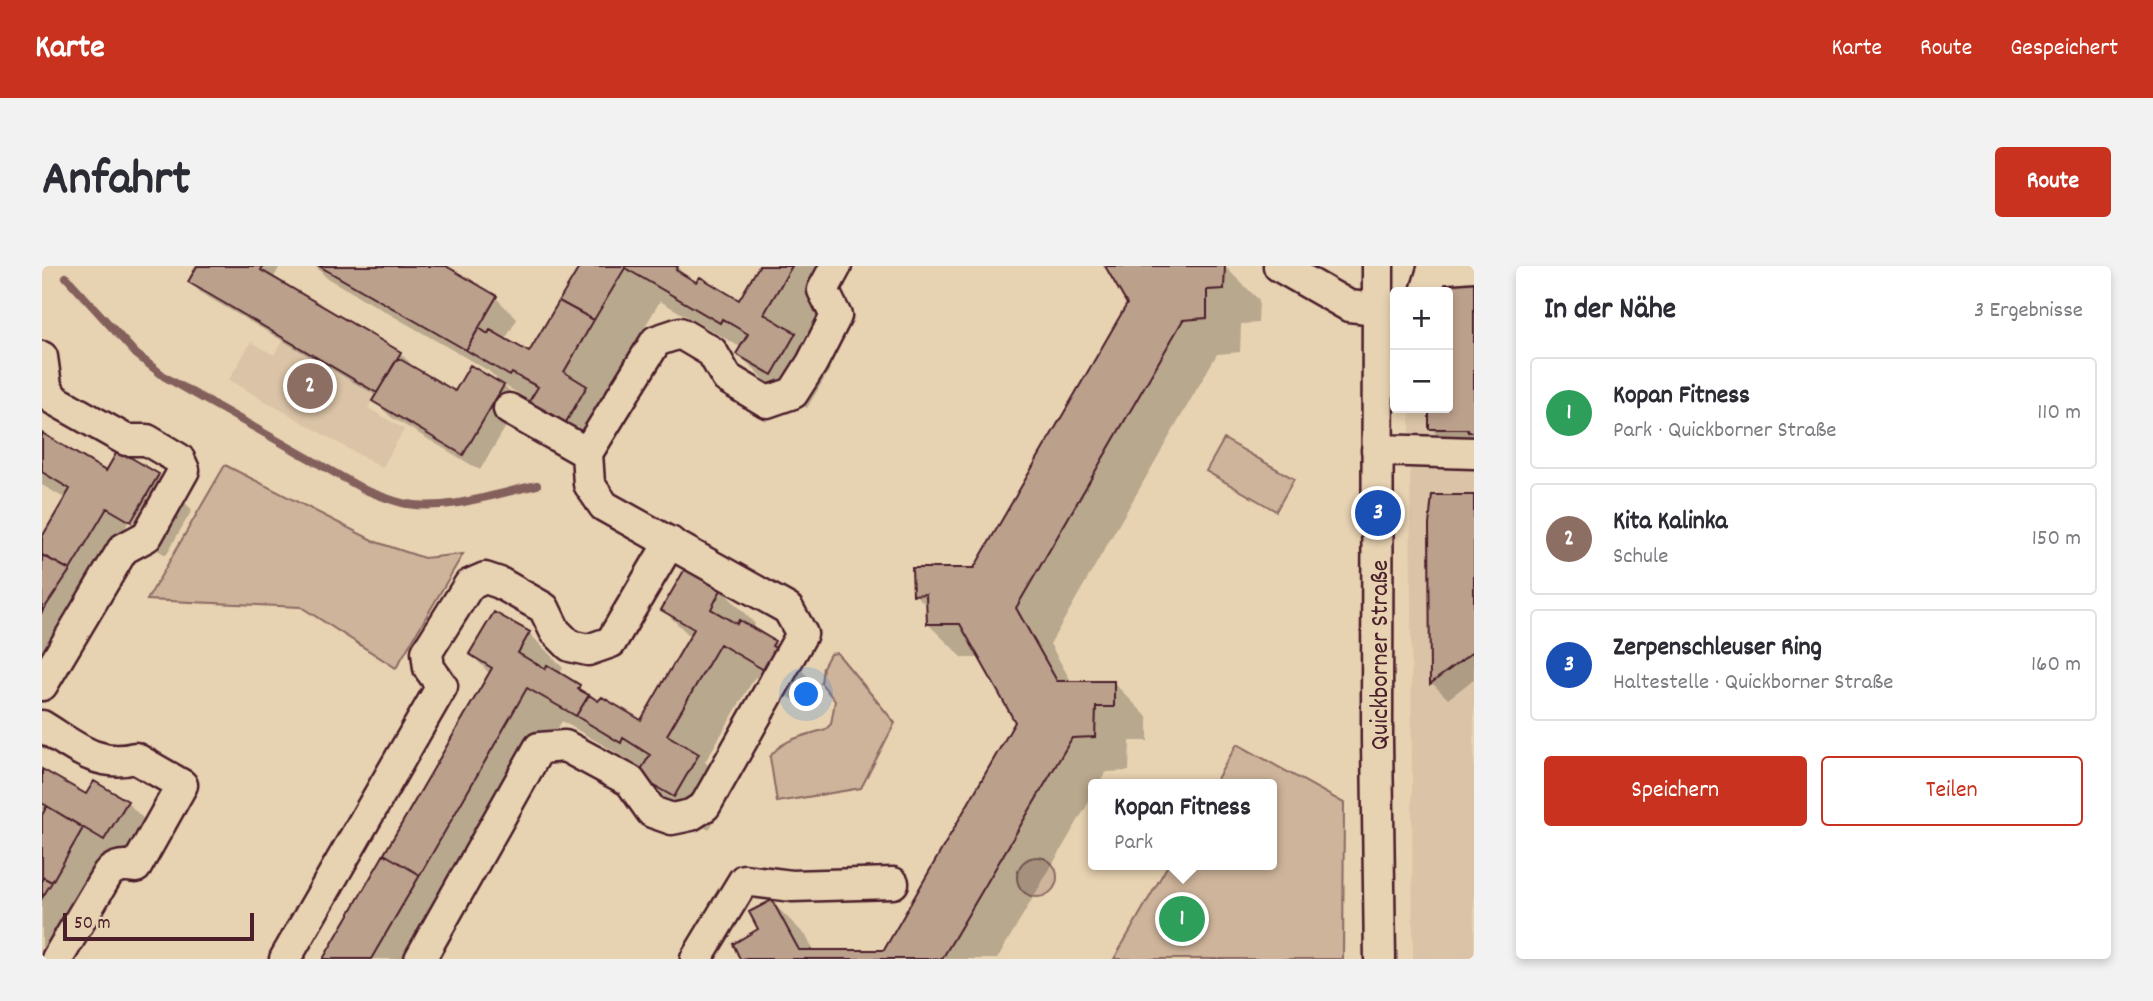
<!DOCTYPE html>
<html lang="de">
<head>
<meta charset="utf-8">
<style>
  body { margin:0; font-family:Dekko,sans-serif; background:#f2f2f3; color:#2b2b33 }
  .controls { position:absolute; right:21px; top:21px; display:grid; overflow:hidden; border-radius:7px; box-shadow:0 4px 10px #0003 }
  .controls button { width:63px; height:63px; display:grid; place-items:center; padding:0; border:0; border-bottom:2px solid #e1e1e2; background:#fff; color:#2b2b33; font:35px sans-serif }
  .scale { position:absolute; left:21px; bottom:18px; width:191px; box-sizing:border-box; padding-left:7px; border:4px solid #4a1f2b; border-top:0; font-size:19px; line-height:24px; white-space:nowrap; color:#4a1f2b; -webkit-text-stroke:5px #e7d2b1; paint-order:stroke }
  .you { position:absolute; left:765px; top:429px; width:24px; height:24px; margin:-18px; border:5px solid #fff; border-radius:50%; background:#1a73e8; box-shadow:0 0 0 10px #1a73e833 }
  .badge { display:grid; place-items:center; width:46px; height:46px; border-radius:50%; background:#c8321e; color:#fff; font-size:23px; font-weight:700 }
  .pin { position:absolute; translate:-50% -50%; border:4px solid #fff; box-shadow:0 2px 7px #0006 }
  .popup { position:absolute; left:1046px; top:513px; width:189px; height:91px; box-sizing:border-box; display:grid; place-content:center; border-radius:7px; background:#fff; filter:drop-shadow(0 2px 5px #0005); font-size:23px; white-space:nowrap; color:#7c7c81 }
  .popup b { font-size:26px; color:#2b2b33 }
  .popup::after { content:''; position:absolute; left:50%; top:100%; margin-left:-14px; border:14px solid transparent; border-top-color:#fff }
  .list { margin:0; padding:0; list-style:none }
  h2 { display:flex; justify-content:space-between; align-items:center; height:91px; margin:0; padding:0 28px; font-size:30px }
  h2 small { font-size:23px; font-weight:400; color:#7c7c81 }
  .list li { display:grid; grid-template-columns:46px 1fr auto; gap:21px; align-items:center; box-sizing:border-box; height:112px; margin:0 14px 14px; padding:0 14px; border:2px solid #e1e1e2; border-radius:7px }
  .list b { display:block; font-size:26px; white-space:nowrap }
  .list p { margin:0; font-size:23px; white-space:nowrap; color:#7c7c81 }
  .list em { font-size:23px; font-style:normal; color:#7c7c81 }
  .actions { display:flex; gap:14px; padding:21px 28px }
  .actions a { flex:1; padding:16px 0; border:2px solid #c8321e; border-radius:7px; text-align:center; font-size:24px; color:#c8321e }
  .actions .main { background:#c8321e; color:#fff }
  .map { position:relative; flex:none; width:1432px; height:693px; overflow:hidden; border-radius:7px }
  header { display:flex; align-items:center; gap:42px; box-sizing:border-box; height:98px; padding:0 35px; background:#c8321e; color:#fff }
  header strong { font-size:33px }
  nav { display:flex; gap:38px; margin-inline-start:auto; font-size:24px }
  .intro { display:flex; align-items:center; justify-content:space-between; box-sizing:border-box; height:168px; padding:0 42px }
  h1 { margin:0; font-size:49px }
  .button { padding:18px 32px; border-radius:7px; background:#c8321e; color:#fff; font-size:24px; font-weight:700 }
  main { display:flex; gap:42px; padding:0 42px }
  aside { flex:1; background:#fff; border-radius:7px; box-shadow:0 4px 10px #0003 }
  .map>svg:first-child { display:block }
  .built { fill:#dac3a6 }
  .green { fill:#ceb49b; stroke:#8c6a63; stroke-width:2 }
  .shadow { fill:#0003; fill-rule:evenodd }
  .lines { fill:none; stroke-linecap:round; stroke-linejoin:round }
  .stream { stroke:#84615d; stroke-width:8 }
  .building { fill:#bba08c; stroke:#4a1f2b; stroke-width:2 }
  .minor-casing { stroke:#4a1f2b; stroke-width:35 }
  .minor { stroke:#e7d2b1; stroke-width:30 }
  .labels { text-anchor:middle; stroke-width:5; stroke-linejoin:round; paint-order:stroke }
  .street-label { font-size:26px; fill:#4a1f2b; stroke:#e7d2b1 }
</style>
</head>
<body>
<header>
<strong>Karte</strong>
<nav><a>Karte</a><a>Route</a><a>Gespeichert</a></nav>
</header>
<div class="intro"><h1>Anfahrt</h1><a class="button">Route</a></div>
<main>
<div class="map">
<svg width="1432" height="693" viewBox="0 0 1432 693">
  <rect width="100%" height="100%" fill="#e7d2b1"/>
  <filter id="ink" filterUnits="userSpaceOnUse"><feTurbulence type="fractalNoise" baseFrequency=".0143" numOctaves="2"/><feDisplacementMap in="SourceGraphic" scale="14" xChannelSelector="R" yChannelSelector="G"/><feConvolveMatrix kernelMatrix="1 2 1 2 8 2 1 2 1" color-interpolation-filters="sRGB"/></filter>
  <g filter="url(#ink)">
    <path class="built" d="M1382,0h50v693h-61l-3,-551h38v-116h-38v-11z
      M265,32l94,54 -33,56 36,21 -22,39 -153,-88 22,-38 23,13z"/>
    <path class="green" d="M1182,173l70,40 -18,32 -70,-40z
      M183,199l151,77 48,16 39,-4 -67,114 -95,-61 -154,-7z
      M795,387l58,70 -34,65 -84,14 -7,-45c13,-19 35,-21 56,-28l5,-5 4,-23 -14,-18 2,-16 7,-13z
      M1195,478l107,59 -1,156h-229l54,-94h103v-81h-57z
      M975 611a20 20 0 1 1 40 0a20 20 0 1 1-40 0Z"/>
    <path class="shadow" d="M157,0h79l1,2 -6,11 127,74 11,11 -1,2 46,27 47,-8 -14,-14 -162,-93 -12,-12h128l53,32 21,21 -12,21 25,15 52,-89h94l16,16 48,20 21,-36h85l-43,75 27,28 -23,39 -34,-20 -35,-34 4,-6 -82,-47 -59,101 19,20 -23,40 -66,-61 -27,-16 16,18 -40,67 -89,-53 -17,-16 3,-5 -176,-103 -11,-12z
      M1064,0h118l35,34 -1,23 -17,1 -1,28 -23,2 -167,290 22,39h42l34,35v23h-18l-1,30 -23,1 -7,12h-6v11l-96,164h-255l18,-30 12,-27 34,34 8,15h71l132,-229 -36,-64h-18l-35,-34v-17l-13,-13 60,-25 154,-265z
      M1432,9v170h-27l-16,-17v-20h17v-116h-9z
      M0,169l65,38 51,2 34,35 -26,45 -24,-14 -100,157v-158l24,-41 -24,-14zM97,238h4l-15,26 -3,-2z
      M1432,230v183l-26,20 -16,-16 -1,-158z
      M679,323l34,35 -3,6 22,12 34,35 -1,2 8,9 -11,18 -49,-29 -50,85 27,28 -23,40 -35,-20 -35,-34 5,-7 -82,-48 -138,238h-99l165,-285 -19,-20 58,-21 34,35 -4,7 20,12 13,12 49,23 50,-85 -28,-27z
      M0,505l45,26 40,5 34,35 -43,24 -57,98h-19z"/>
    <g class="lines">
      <path class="stream" d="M24,11l70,77 29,23 200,113c14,5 27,11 42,14 42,7 88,-10 130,-19"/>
    </g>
    <path class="building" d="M155,0h66l-2,4 140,82 -24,41 -189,-111z
      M277,0h127l51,30 -31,54z
      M538,0h98l-2,4 20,12 4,-5 39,23 20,-34h33l-28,48 32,19 -24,42 -36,-21 12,-20 -26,-15 -2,4 -95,-55 -31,52 -35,-19z
      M1063,0h120l-1,23 -17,1v28l-24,2 -167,288 41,73h57v26h-18l-1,30 -23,1 -130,221h-202l-7,-15 25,-15 -9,-17 23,-12 27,50h85l131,-228 -55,-98h-33l-1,-30 -13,1 -1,-27h62l153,-264z
      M1432,8v158h-6v-3h-39v-21h19v-116h-11v-13z
      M517,35l35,19 -30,52 23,14 -25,43 -37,-21 13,-21 -26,-14 -2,3 -44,-26 13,-22 9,6 2,-4 39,22z
      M356,92l57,33 15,-26 34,20 -41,70 -91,-54z
      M0,167l64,38 12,-21 41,24 -28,48 -24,-14 -37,62 -28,-15v-18l28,-48 -28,-17z
      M1390,229h42v156l-44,33 -1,-159z
      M0,289l28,15 -28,42z
      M644,301l36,21 -11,21 26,15 2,-4 36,21 -3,5 10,6 -13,21 -49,-29 -53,91 32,19 -25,43 -37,-21 13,-21 -27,-17 -2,5 -45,-27 13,-21 9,6 4,-4 39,23 53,-91 -33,-19z
      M452,346l36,20 -12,21 27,16 2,-4 33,20 -2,4 11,6 -13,21 -49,-28 -107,187 -36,-21 108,-186 -23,-14z
      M0,503l44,25 8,-13 34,20 -24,39 -62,-37z
      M5,540l36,22 -31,54 -10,-5v-62z
      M342,588l36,21 -49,84h-48z
      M0,611l10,5 -10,16z"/>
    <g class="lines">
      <defs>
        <path id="minor" d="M1237,0l70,40 28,3
          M1336,0l-1,474 3,219
          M1384,26l7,-23 40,-3
          M0,91l4,29 7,13 73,41h21l32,19 5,11 -37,66 -24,13 -81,136
          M467,143l78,44
          M1335,184l97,3
          M0,460c31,19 55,42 93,32l47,27 -46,82c-12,-2 -19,-2 -28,6l-51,86
          M243,693l157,-273 -13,-18 -2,-16 42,-67 16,-7 15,5 44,25 11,23 15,15 18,4 23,-8 59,-100
          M378,693l119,-211 26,-2 65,35 22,31 20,7 19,-4 14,-9 97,-172 -14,-25 -184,-103 -15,-22 -2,-31 69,-112 24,-8 32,19 15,26 40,24 26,-9 19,-30 24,-47 -13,-26 13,-24
          M654,693l48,-79 48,6 101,-3"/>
      </defs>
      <use href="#minor" class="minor-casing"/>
      <use href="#minor" class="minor"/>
    </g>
  </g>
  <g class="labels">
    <g class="street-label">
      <text transform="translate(1336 389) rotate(-90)" y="9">Quickborner Straße</text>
    </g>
  </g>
</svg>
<div class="controls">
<button>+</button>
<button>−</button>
</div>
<div class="scale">50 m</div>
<div class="you"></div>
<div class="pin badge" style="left:1140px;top:653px;background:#2e9e5b">1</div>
<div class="popup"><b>Kopan Fitness</b>Park</div>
<div class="pin badge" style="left:268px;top:120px;background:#8d6e63">2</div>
<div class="pin badge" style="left:1336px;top:247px;background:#1a4fb4">3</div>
</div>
<aside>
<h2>In der Nähe<small>3 Ergebnisse</small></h2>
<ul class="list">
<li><span class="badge" style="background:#2e9e5b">1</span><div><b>Kopan Fitness</b><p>Park · Quickborner Straße</p></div><em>110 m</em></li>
<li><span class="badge" style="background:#8d6e63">2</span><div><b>Kita Kalinka</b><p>Schule</p></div><em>150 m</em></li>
<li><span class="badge" style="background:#1a4fb4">3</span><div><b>Zerpenschleuser Ring</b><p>Haltestelle · Quickborner Straße</p></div><em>160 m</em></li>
</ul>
<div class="actions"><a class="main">Speichern</a><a>Teilen</a></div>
</aside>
</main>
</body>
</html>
